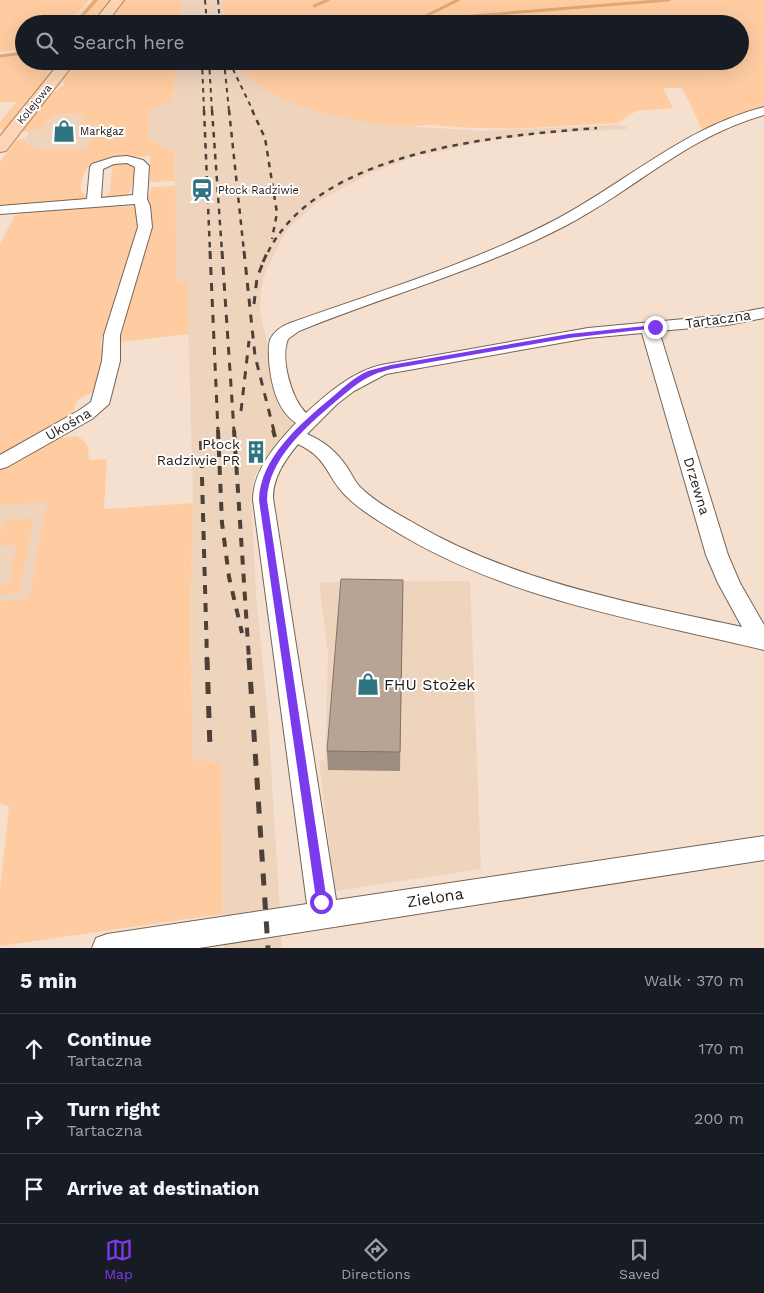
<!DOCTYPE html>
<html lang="en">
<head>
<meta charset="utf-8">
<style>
  body { margin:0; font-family:"Work Sans",sans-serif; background:#20242c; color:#f1f3f6 }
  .stop { position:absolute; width:15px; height:15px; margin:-11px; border:4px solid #7c3aed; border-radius:50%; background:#fff }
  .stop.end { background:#7c3aed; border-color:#fff; box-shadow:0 1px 5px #0008 }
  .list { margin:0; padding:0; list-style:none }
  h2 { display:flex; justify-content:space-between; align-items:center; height:65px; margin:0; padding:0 20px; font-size:21px }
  h2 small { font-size:16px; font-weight:400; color:#9ea1a6 }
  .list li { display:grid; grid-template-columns:32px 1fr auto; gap:15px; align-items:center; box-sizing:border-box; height:70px; padding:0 20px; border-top:1px solid #363941 }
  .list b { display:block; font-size:19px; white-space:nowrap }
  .list p { margin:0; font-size:16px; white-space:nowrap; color:#9ea1a6 }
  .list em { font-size:16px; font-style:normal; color:#9ea1a6 }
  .icon { flex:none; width:28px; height:28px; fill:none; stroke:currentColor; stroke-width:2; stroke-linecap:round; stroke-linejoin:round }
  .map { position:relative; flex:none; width:764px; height:948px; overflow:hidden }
  .search { position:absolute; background:#171b24; box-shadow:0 5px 20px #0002; left:15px; right:15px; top:15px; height:55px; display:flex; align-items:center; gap:12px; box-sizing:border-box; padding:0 18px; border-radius:28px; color:#9ea1a6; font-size:19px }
  .sheet { height:275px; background:#171b24 }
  nav { display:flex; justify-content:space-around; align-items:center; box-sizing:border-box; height:70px; border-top:1px solid #363941; background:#171b24; font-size:14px; color:#9ea1a6 }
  nav a { display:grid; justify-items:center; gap:2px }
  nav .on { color:#7c3aed }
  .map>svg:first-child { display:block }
  .built { fill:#eed3bd }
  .green { fill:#ffcca1 }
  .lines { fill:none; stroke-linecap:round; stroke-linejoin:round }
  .stream { stroke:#e1a776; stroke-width:3 }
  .minor-casing { stroke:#766456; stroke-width:2 }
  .primary-casing { stroke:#ad815c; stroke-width:2 }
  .minor { fill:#fff; fill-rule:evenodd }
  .primary { fill:#fbd5b5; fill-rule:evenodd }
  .rail-far4 { stroke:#4b4139; stroke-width:2; stroke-dasharray:4.5 4.5; stroke-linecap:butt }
  .rail-far3 { stroke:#4b4139; stroke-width:2.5; stroke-dasharray:5.5 5.5; stroke-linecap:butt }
  .rail-far2 { stroke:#4b4139; stroke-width:3; stroke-dasharray:8 8; stroke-linecap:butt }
  .rail-far1 { stroke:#4b4139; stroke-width:4; stroke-dasharray:9 9; stroke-linecap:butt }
  .rail { stroke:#4b4139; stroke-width:5; stroke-dasharray:12 12; stroke-linecap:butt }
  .wall { fill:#9e8d7f }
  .building { fill:#b8a494; stroke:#817368 }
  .route { fill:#7c3aed }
  .labels { text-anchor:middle; stroke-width:4; stroke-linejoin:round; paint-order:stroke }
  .far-street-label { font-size:11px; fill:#211a14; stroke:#fff }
  .far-poi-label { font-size:11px; fill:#211a14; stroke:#fff; text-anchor:start }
  .street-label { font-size:14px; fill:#211a14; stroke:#fff }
  .poi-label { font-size:14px; fill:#211a14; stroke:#fff; text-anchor:end }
  .near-poi-label { font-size:16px; fill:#211a14; stroke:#fff; text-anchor:start }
  .near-street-label { font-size:16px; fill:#211a14; stroke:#fff }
</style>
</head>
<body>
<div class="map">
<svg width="764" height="948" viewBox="0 0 764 948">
  <rect width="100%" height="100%" fill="#f5e0cf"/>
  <path class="built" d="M181,0h41l3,24h-44z
    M177,61h58l3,5 44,32 54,17 54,10 92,6 135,-6 9,1 2,3 -75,4 -62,7 -77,17 -44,16 -51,28 -29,25 -8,12 -17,35 -4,16 -1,23 21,89 14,23 -17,17 -24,36 -3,22 5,94 12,123 14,232h-58l-3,-186h-28l-3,-143 3,-123 -6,-214h-10l-3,-130 -26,-14 2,-29 23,-8z
    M55,114l31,1 -6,9h22l-18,26h-48l-12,-10 8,-10 17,-8z
    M62,500l-13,116 -49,4v-114z
    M470,581l11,288 -146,22 -16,-130 6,-1 3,-106 -9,-72z"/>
  <path class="green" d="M0,0h89l-21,24h-44v25l-24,3z
    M92,0h18l-20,24h-20z
    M125,0h56v24h-75z
    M222,0h542v109l-61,22 -21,-43h-19l10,20 -37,3 -18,12c-46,2 -92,7 -137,5 -17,0 -33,-2 -50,-3 -10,0 -20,2 -30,1 -50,-4 -136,-19 -166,-65h505v-37h-515z
    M24,53v8h36l-56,69 -4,-1v-7l16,-20h-16v-46z
    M78,61h99l-4,40 -23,8 -2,29 26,14 1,29 -25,1v-26c-18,2 -52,-2 -64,14 -2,2 -3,7 -4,11 -3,8 -1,11 5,16l-2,3 -12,2 -73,4v-45l17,-21 9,-2 -2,3 12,9h48l18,-25 -22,-1 5,-9 -30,-1 -15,16h-8l-2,3 -8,-2 26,-35 16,-11 -1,-7z
    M124,163l8,3 2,3c-3,29 -4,29 -33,29l8,-4 4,-30z
    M175,186l2,96h10l2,52 -68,8 -4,-2 31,-142 4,-11z
    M114,204l5,3 21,-1 1,18 -40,117v5l5,6 -12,39 -16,9 -8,19 -70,39v-214l15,-29 36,-6z
    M76,436c12,5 13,12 13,24l18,-1 -3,50 89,-6 -3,116 3,142 28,1 2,152 -223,32v-57l9,-83 -9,-2v-203l29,-3 18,-96 -47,4v-39l48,-27z
    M34,518l-14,74 -20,3v-10l9,-1 7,-39 -16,1v-12l4,-14z"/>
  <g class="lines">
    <path class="stream" d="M314,6l14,-6
      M422,18l36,-18
      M75,24l21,-24
      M373,24l296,-24
      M0,56l24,-3"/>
    <defs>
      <path id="minor" d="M764,107v8c-80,23 -129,75 -201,112 -85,44 -176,68 -264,104l-11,8c-8,19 3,59 18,74 22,-20 46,-41 75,-48l207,-37 139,-13 37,-7v10l-37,7 -68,6 69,224 12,28 24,42v25c-121,-29 -249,-49 -359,-113 -20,-12 -43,-25 -59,-41 -20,-20 -18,-38 -48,-52 -13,16 -25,33 -25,54l63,402 428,-64v24l-565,88h-107l4,-10 11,-4 200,-30 -54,-404c0,-30 24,-57 43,-77 -20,-14 -25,-40 -27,-63 0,-7 -1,-13 1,-20 4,-9 12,-14 20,-17 89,-32 181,-59 265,-103 72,-38 128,-92 209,-113zM642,333l64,222 12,28 24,44c-114,-25 -228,-45 -330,-105 -18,-10 -38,-21 -53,-36 -5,-6 -8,-13 -12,-19 -11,-16 -22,-25 -40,-33l30,-30 17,-13 32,-17 202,-36z
        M127,156l16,4 6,6 -2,33 3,7 2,21 -32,108v26l-11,43 -17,15 -85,48 -7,2v-14l78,-44 13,-9 11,-41 2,-26 34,-108 -3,-23 -135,10v-8l87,-7 3,-32 2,-3 22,-7zM127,163l8,4 -2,28 -32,3 2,-29 11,-5z"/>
      <path id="primary" d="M111,0h13l-18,24h-14z
        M61,61h15l-70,90 -6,1v-16z"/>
    </defs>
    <use href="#minor" class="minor-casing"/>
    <use href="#primary" class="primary-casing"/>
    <use href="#minor" class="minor"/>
    <use href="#primary" class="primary"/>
    <path class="rail-far4" d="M205,0l2,24
      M218,0l2,24
      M202,61l2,50
      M209,61l3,50
      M224,61l5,50
      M229,61l24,50"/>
    <path class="rail-far3" d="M204,110l6,142
      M212,110l10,142
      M229,110l15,142
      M252,110l13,28 12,75 -5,26
      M268,252c52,-102 228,-116 329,-124"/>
    <path class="rail-far2" d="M210,251l8,180
      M222,251l12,180
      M244,251l11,105 19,75
      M263,262l5,-11
      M254,304l3,-26 9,-23
      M241,411l8,-70"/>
    <path class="rail-far1" d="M218,430l4,93 7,54 13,56
      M234,430l15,229
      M273,430l2,7
      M201,441l6,218"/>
    <path class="rail" d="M207,658l3,90
      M249,658l19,290"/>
  </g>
  <path class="wall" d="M403,580l-3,191 -72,-1 -1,-19z"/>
  <path class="building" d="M341,579l62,1 -3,172 -73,-1z"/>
  <path class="route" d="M655,325l3,2 -1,1 -88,10 -178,31c-6,2 -12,3 -18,6 -14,6 -26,17 -38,27 -29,25 -67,57 -68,98l60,402 -2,4 -4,2 -4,-2 -58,-406c1,-42 41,-76 71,-101 12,-10 24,-22 38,-28 7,-2 15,-4 23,-6l178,-31z"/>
  <defs>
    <symbol id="shop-bare" viewBox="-9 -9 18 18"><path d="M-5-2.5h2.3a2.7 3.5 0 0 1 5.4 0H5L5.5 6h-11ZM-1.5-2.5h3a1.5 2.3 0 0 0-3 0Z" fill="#2e7481" stroke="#fff" stroke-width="2.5" paint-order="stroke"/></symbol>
    <symbol id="station-bare" viewBox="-9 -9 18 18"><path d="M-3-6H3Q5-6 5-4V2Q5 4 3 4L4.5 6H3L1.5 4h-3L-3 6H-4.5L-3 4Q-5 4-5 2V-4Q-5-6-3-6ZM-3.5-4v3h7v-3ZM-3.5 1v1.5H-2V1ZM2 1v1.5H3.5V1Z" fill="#2e7481" stroke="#fff" stroke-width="2.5" paint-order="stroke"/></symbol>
    <symbol id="building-bare" viewBox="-9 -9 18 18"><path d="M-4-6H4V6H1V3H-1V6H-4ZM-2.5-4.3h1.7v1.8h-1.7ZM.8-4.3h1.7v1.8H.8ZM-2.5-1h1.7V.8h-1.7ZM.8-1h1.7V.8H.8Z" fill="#2e7481" stroke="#fff" stroke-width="2.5" paint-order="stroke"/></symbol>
  </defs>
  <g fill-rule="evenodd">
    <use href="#shop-bare" x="48" y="115" width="32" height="32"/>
    <use href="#station-bare" x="186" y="174" width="32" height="32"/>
    <use href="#building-bare" x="240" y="436" width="32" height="32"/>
    <use href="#shop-bare" x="352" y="668" width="32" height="32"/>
  </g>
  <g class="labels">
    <g class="far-street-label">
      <text transform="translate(34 104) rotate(-51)" y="4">Kolejowa</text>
    </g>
    <g class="far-poi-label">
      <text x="80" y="135">Markgaz</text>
      <text x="218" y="194">Płock Radziwie</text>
    </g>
    <g class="street-label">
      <text transform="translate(718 319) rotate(-8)" y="5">Tartaczna</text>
      <text transform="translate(68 424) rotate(-30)" y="5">Ukośna</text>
      <text transform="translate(697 486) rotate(73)" y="5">Drzewna</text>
    </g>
    <g class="poi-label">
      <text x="240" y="449">Płock<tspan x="240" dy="16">Radziwie PR</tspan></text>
    </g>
    <g class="near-poi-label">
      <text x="384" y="690">FHU Stożek</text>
    </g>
    <g class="near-street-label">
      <text transform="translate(435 897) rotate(-9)" y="6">Zielona</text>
    </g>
  </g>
</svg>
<div class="stop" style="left:321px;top:902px"></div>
<div class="stop end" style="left:655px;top:327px"></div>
<div class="search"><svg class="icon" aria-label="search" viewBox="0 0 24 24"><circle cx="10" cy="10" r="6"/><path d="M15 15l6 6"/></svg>Search here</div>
</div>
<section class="sheet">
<h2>5 min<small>Walk · 370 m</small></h2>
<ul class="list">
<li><svg class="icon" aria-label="ahead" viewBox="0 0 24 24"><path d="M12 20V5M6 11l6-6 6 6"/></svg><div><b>Continue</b><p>Tartaczna</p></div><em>170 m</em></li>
<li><svg class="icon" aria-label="right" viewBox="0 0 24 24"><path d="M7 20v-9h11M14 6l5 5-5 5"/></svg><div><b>Turn right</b><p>Tartaczna</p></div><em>200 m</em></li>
<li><svg class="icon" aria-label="arrive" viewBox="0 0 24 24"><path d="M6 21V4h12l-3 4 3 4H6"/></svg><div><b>Arrive at destination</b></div></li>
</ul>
</section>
<nav>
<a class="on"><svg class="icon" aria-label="map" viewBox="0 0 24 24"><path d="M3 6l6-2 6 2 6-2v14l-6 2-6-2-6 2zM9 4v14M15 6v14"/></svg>Map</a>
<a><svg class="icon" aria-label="directions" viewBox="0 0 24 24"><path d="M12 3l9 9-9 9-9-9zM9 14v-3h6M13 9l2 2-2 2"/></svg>Directions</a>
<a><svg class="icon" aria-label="saved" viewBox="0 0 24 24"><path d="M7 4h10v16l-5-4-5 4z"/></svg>Saved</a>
</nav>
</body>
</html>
